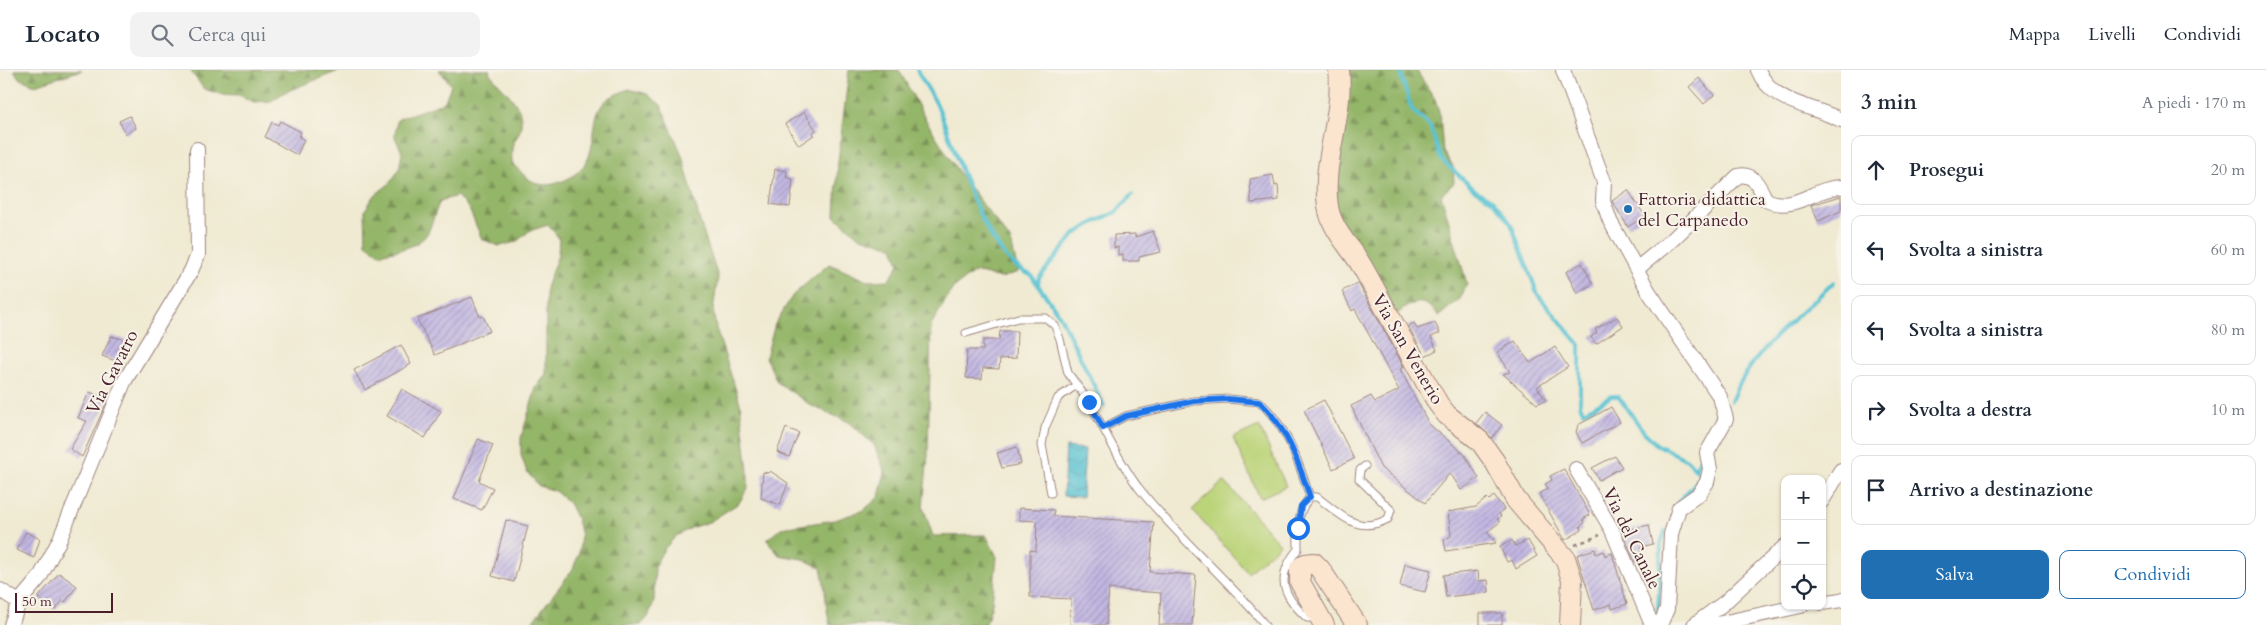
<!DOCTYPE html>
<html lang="it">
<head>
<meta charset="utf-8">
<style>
  body { margin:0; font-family:Cardo,serif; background:#f2f2f3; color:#1f2937 }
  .controls { position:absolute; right:15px; bottom:15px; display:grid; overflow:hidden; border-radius:10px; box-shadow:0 1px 4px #0004 }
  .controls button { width:45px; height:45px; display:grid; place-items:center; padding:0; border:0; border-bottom:1px solid #e0e1e3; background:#fff; color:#1f2937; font:25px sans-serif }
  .scale { position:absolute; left:15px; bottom:12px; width:98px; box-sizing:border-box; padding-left:5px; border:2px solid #4a1f2b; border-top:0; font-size:14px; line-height:18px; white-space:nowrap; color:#4a1f2b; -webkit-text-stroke:4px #f7f3e8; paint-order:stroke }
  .stop { position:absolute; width:15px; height:15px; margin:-11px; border:4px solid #1a73e8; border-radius:50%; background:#fff }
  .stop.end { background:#1a73e8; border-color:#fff; box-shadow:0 1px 5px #0008 }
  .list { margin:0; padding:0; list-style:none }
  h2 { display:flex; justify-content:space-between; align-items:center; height:65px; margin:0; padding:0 20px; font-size:21px }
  h2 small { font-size:16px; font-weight:400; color:#747a83 }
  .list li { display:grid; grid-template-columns:32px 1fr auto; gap:15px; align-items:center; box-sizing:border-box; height:70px; margin:0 10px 10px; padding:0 10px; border:1px solid #e0e1e3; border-radius:10px }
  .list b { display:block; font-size:19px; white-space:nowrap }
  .list em { font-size:16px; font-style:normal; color:#747a83 }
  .actions { display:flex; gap:10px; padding:15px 20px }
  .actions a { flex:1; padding:11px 0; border:1px solid #1f6fb2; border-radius:10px; text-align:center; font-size:18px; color:#1f6fb2 }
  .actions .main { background:#1f6fb2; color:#fff }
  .icon { flex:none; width:28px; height:28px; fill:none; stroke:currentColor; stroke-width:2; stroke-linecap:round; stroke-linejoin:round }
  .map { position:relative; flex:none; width:1841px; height:555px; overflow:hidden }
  header { display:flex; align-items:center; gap:30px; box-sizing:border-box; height:70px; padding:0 25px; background:#fff; border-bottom:1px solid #e0e1e3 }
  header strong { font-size:24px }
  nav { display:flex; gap:28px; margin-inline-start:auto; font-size:18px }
  .search { width:350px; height:45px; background:#f2f2f3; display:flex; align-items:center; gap:12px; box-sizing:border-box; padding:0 18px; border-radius:10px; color:#747a83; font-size:19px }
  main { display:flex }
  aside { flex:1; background:#fff }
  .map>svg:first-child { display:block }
  .forest { fill:url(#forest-firs); stroke:#6f6a4a }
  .park { fill:#bbd479; stroke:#827a52 }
  .water { fill:url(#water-waves); stroke:#52717f }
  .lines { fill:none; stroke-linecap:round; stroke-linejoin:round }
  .stream { stroke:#59c3d3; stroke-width:4 }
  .building { fill:url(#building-hatch) }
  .lane-casing { stroke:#9d847e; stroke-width:9 }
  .street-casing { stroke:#9d847e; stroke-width:16 }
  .secondary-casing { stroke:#9d847e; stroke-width:22 }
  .path { stroke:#9d847e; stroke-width:2.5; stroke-dasharray:4 4; stroke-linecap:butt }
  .lane { stroke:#fff; stroke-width:7 }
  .street { stroke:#fff; stroke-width:14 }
  .secondary { stroke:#fbe5cf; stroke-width:20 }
  .route { stroke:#1a73e8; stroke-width:6 }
  .poi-dot { fill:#1f6fb2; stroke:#f7f3e8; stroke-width:2 }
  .labels { text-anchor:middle; stroke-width:4; stroke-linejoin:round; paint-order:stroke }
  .poi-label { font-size:18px; fill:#4a1f2b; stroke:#f7f3e8; text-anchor:start }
  .street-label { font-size:18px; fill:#4a1f2b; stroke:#f7f3e8 }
</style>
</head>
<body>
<header>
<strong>Locato</strong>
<div class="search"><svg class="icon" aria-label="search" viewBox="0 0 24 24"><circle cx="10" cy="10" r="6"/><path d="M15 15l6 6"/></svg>Cerca qui</div>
<nav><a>Mappa</a><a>Livelli</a><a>Condividi</a></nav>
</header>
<main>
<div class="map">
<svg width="1841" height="555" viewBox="0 0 1841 555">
  <defs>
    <pattern id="forest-firs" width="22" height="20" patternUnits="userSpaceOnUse" patternTransform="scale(1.25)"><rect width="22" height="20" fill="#94b669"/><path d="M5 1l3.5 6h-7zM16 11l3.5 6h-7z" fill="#7b9357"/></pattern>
    <pattern id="water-waves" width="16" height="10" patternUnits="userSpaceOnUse" patternTransform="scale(1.25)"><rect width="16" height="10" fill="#59c3d3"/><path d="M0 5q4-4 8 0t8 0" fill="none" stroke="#4fa7b5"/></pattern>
    <pattern id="building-hatch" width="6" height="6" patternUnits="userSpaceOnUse" patternTransform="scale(1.25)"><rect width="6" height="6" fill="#c2b8e3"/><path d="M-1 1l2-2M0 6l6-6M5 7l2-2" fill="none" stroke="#a095b8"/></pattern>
  </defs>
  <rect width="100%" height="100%" fill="#f7f3e8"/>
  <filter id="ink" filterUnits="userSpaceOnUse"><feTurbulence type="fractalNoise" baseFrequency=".02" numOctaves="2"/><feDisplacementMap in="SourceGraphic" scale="10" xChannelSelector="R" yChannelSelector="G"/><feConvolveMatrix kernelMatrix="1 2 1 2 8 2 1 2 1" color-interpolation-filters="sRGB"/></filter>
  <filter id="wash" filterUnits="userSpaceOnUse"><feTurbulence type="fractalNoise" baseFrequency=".0096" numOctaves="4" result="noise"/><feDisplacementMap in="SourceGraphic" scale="20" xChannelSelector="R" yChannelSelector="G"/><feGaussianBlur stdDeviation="1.12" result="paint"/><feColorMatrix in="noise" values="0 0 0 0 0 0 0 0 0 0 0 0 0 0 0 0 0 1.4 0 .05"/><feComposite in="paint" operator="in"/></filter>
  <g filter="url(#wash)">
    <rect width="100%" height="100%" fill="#f0ead2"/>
    <path class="forest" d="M14,0h68l-47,15 -16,-7z
      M190,0h151l-56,22 -14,9 -17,1 -15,-7 -19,-1 -16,-5z
      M439,0h51l-1,2c12,18 38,32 31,58 -1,5 -5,9 -7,14 -2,6 -1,13 -1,19 8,8 16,18 27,21 16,4 39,-8 47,-21 9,-16 6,-37 13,-53 6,-13 18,-16 30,-21l18,5 14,11 21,50 19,70 17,52 -5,33 3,18 24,75 8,68v17l-9,15 -30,19 -16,5 -17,9 -12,13 -9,16 -1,36 -6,16 -7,8h-111l43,-56 6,-16 2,-17 -4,-17 -8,-16 -14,-12 -16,-5 -12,-14 -6,-17v-17l15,-50 10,-14v-86l12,-33 1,-17 -11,-13 -19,6 -13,11 -17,4 -17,-7 -13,-30 -12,-13 -17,5c-4,8 -10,29 -13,33 -11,15 -31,16 -47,20l-14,-10 -1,-34 10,-15 14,-11 10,-14 3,-18 -7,-15 2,-17c16,-8 32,-10 48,-19l6,-16z
      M849,0h50l28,52 32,51 52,68 7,31 -17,6 -26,-6 -22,16 -22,37 -3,130 -5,52 10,29 53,-1 11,22 -5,47 -7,21h-155c-5,-19 -4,-38 -9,-57l-18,-9 -24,-4 -12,-15 14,-12 54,-8 29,-10 15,-13 6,-25 -11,-27 -25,-23 -37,-16 -35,-24 -11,-25 9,-33 18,-29 36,-31 39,17 21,-1 10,-16 -6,-17 -35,-11 -23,-20 3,-54z
      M1346,0h70l19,29 5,16 3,37 10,14 1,17 -13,12 26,89 -7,15 -21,17c-15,-19 -25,-16 -42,-2l-58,-93 -4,-16z"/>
    <path class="park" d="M1259,356l27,60 -26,12 -27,-60z
      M1224,411l56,63 -32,29 -56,-63z"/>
    <path class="water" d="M1066,377l19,2 -3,48 -19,-1z"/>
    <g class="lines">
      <path class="stream" d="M917,0c6,12 15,24 21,37 18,42 46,152 93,168l29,41 44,90
        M1401,0l1,9 10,31 18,16 11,33 35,32 17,10 18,23 27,71 42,50v60l4,7 28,-16h6l26,36 12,12 31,16 13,14v4l-22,24
        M1038,215l1,-7 35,-43 15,-10 27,-13 16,-17
        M1731,331c19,-48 66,-84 103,-119
        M1695,399l8,-16
        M1658,545l3,-72 4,-12"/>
    </g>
    <g id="blocks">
      <path class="building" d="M1699,8l15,17 -10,9 -15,-17z
        M804,42l12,18 -3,2 1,3 -15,10 -14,-21z
        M130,46l6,12 -10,6 -7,-13z
        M280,51l21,11 -2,5 5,3 -7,15 -32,-18 7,-15 6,3z
        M775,99l12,2 -1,6 7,2 -3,28 -20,-3z
        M1273,105l2,11 3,-1 1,15 -28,3 -1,-24z
        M1628,120l17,26 -17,11 -16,-26z
        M1841,126v15l-23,10 -7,-16z
        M1153,161l8,21 -22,5v4h-16v-7l-5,1v-8l-4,1v-13l21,-1v3z
        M1582,193l11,21 -16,9 -11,-21z
        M1358,213l46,84 -4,2 29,55 35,30 15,24 -18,12 -11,-17 -25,30 -44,-35 -30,-62 20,-10 4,6 24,-12 -44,-81 -3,2 -10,-20z
        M472,227l8,20 3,-1 7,15 -55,24 -18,-36z
        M1617,247l6,9 -27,18 -5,-7 6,-4 -2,-4z
        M1414,253l3,6 18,-6 5,10 -9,4 6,13 -12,6 -17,-30z
        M1000,261h17l-1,27 -16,1 -1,10 -16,-1 -1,11 -16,-1 1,-28h16v-10h16z
        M111,266l15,4 -10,21 -14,-5z
        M1515,271l15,22 25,-16 13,20 -31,20 9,13 -9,4 -34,-30 7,-2 -13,-20z
        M401,275l10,19 -46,26 -11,-20z
        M402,319l39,22 -16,27 -38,-22z
        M89,322l19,7 -26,58 -12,-8 17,-28 -9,-3z
        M1324,330l30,59 -21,10 -29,-59z
        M1611,337l9,15 -38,21 -6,-11 2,-7z
        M1485,342l17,13 -10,13 -16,-15z
        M786,358l13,5 -10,24 -12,-5z
        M478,369l15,6 -14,36 14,7 -11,22 -28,-11z
        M1017,377l4,17 -19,4 -5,-15z
        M1615,386l7,11 -23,13 -7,-12z
        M1564,399l26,46 -7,4 2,4 -5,3 2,4 -17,10 -26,-46 9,-5 -3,-5 7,-4 -2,-4z
        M770,401l18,12 -8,22 -19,-7 2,-26 5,1z
        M1494,426l10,13 -5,4 2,3 -4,3 3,3 -13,10 9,11 -50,8 -2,-11 7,-4 -3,-24 28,-5 11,-9 2,2z
        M1019,438l35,2 -1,6 101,6 -4,50 46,3 -4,50h-33l2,-32 -52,-4 -3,36h-36l1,-26 -41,-2v-47l6,1 1,-30 -18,-1z
        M506,450l22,6 -14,56 -22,-6z
        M1649,455l4,19 -12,3 -1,14 -5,1 -13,-31z
        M26,462l14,7 -6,19 -17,-8z
        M1512,470l3,6 13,-6 9,16 -21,13 -4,-9 -5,2 -7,-15z
        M1595,479l1,5 8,-3 1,5 7,-3 15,51 -15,5 -1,-5 -17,6 -17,-55z
        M1405,494l26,6 -6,22 -25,-6z
        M1478,501l1,10 9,-1 1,12 -43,5 -3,-22z
        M59,503l18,13 -12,16 -2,-2 -8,10 -17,-12z
        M1480,543h22v12h-22z"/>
    </g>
  </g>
  <g filter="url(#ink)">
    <use href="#blocks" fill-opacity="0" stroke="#9d847e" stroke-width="1"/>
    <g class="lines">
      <defs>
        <path id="lane" d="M966,263l52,-15h28l9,8 5,13 8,34 21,29 14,26 23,-12 68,-15 34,-2 32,3c29,28 37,57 50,95
          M1103,358c11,21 21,40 35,59 38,49 88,90 127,138
          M1051,423l-9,-48 3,-17 13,-30 17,-12
          M1318,548h-11c-25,-23 -32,-41 -9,-69 0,-20 -2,-36 12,-52h7c24,18 40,38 71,22l3,-9 -32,-31 1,-9 5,-4"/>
        <path id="street" d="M1563,0l41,112 -1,19 7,20 39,71 71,105 6,22 -19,34 3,16 -3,13 -8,12 -20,14 -8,26 -4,75 -7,16
          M1758,0c14,34 54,35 83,50
          M1638,198l35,-29 65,-63c16,-4 22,12 28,24 30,13 46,-12 75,-13
          M1576,399l36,61 40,95
          M1822,431l19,-31
          M0,520l19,12 21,-25 19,-36 65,-159 67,-111 7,-16 -1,-106
          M1822,533l19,-3
          M11,555l8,-23
          M1694,555l30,-22 61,-57
          M1712,555l89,-19"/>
        <path id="secondary" d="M1339,0c5,46 -18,93 -11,136 3,24 24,42 35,62 26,46 49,92 76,137l8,10 33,26 15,21 21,38 49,58 7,22 -2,45
          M1324,555l-24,-43v-14l5,-4 9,-1 6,6 37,56"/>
      </defs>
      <use href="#lane" class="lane-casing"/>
      <use href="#street" class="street-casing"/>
      <use href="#secondary" class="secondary-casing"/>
      <path class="path" d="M1575,475l25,-10"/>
      <use href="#lane" class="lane"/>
      <use href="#street" class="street"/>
      <use href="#secondary" class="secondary"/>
    </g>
  </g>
  <g class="lines" filter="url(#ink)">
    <path class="route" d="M1089,332l14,26 23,-12 68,-15 34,-2 32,3c28,28 37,57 50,95l-9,9 -3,22"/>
  </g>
  <circle class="poi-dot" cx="1628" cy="139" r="5"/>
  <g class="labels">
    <g class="poi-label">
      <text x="1638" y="135">Fattoria didattica<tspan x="1638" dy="21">del Carpanedo</tspan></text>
    </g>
    <g class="street-label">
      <text transform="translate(1408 279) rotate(60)" y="6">Via San Venerio</text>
      <text transform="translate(112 302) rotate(-63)" y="6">Via Gavatro</text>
      <text transform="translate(1632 468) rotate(64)" y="6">Via del Canale</text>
    </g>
  </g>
</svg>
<div class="controls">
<button>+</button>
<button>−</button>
<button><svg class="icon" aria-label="locate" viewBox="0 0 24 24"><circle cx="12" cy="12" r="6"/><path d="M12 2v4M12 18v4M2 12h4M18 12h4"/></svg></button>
</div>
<div class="scale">50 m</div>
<div class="stop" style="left:1298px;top:458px"></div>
<div class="stop end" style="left:1089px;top:332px"></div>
</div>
<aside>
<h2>3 min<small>A piedi · 170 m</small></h2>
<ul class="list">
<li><svg class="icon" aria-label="ahead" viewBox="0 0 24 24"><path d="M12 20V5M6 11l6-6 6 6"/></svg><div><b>Prosegui</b></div><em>20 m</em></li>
<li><svg class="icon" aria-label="left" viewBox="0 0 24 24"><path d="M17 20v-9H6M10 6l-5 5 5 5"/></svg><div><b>Svolta a sinistra</b></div><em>60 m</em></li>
<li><svg class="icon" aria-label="left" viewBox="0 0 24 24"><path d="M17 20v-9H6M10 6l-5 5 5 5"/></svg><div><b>Svolta a sinistra</b></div><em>80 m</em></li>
<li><svg class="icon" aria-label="right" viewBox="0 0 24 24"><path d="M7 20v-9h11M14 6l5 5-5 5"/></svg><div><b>Svolta a destra</b></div><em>10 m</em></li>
<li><svg class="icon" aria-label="arrive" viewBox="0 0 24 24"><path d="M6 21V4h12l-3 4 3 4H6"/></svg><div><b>Arrivo a destinazione</b></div></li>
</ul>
<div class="actions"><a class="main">Salva</a><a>Condividi</a></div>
</aside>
</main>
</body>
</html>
